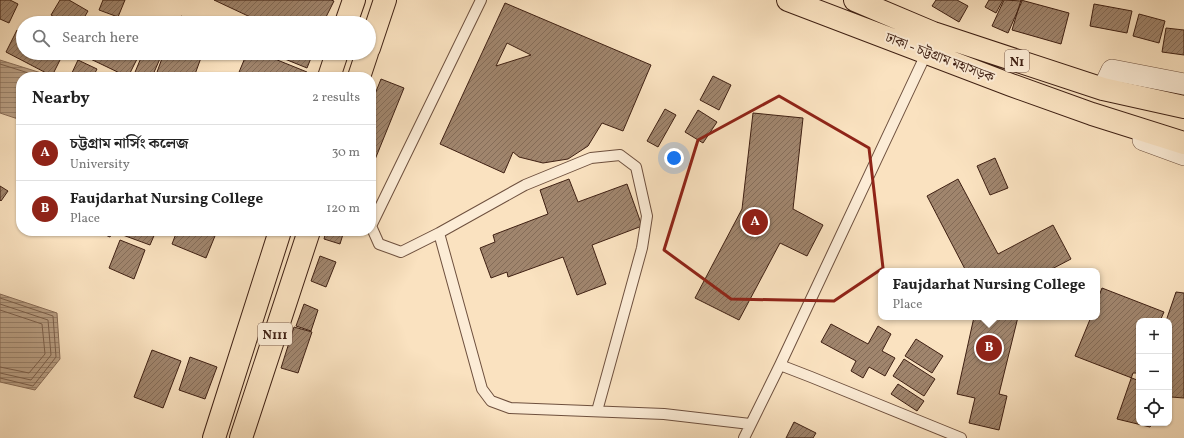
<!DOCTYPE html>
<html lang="en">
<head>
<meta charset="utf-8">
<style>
  body { margin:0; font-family:Vollkorn,"Noto Serif Bengali",serif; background:#f6f6f6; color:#222 }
  .controls { position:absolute; right:12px; bottom:12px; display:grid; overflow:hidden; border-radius:8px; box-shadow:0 1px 3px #0004 }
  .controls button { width:36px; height:36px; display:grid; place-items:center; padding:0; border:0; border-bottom:1px solid #e0e0e0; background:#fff; color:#222; font:20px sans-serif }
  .you { position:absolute; left:674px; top:158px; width:14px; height:14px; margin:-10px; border:3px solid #fff; border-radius:50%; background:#1a73e8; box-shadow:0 0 0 6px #1a73e833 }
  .badge { display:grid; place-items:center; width:26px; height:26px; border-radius:50%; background:#8f2418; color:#fff; font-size:13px; font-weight:700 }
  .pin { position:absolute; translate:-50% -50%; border:2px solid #fff; box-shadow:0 1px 4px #0006 }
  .popup { position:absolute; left:878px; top:268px; width:222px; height:52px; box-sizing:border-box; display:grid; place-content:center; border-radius:8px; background:#fff; filter:drop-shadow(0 1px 3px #0005); font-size:13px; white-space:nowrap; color:#767676 }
  .popup b { font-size:15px; color:#222 }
  .popup::after { content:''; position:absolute; left:50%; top:100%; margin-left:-8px; border:8px solid transparent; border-top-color:#fff }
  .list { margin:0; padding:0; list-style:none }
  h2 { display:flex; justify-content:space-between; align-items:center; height:52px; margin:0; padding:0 16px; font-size:17px }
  h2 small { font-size:13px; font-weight:400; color:#767676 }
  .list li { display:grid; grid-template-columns:26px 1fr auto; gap:12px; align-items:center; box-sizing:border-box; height:56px; padding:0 16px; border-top:1px solid #e0e0e0 }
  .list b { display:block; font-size:15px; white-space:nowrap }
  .list p { margin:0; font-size:13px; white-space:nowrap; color:#767676 }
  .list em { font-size:13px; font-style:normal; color:#767676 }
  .icon { flex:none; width:22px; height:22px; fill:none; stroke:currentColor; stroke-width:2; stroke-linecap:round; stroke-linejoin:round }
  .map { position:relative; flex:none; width:1184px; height:438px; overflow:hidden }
  .search { position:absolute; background:#fff; box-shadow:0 1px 3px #0004; left:16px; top:16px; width:360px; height:44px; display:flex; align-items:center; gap:10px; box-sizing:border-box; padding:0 14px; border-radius:22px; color:#767676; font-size:15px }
  .panel { position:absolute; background:#fff; box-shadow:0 1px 3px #0004; left:16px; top:72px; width:360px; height:164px; border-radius:16px }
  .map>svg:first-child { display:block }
  .water { fill:url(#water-rules); stroke:#896d57 }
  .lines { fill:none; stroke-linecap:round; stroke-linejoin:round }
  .shore { stroke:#7c604c; stroke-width:1 }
  .building { fill:url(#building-hatch); stroke:#3f2013; fill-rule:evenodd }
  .lane-casing { stroke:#6e503e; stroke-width:12 }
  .street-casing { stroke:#6e503e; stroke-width:22 }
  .highway-casing { stroke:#3f2013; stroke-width:24 }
  .lane { stroke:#fcecd6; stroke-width:10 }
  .street { stroke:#fcecd6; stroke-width:21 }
  .highway { stroke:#fae2c0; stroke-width:22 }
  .marked { fill:none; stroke:#8f2418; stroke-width:3; stroke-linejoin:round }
  .labels { text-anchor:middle; stroke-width:4; stroke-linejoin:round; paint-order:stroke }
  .shield { fill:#fcecd6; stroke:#785d4e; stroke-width:1 }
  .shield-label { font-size:13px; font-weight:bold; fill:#3f2013 }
  .street-label { font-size:14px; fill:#3f2013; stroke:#fcecd6 }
</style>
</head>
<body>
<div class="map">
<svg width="1184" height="438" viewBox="0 0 1184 438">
  <defs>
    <pattern id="water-rules" width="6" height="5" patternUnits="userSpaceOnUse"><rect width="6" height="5" fill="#baa085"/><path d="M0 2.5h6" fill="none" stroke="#99826c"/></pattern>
    <pattern id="building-hatch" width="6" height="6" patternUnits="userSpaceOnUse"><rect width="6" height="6" fill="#a0856d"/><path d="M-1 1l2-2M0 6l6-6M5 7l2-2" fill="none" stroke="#846c58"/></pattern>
  </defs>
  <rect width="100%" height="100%" fill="#fae2c0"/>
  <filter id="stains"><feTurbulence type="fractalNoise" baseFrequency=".005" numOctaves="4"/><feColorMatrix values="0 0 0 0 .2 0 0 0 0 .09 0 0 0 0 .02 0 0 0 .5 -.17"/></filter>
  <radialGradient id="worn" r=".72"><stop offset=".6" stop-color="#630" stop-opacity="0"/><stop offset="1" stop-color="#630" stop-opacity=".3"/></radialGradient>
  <path class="water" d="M0,60l54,17h-33v43l-21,-7z
    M0,294l57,19 3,46 -25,31 -35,-8z"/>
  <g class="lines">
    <path class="shore" d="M0,64l41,13
      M0,298l53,18 3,41 -23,29 -33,-8
      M0,304l48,16 3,35 -20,25 -31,-7
      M0,310l42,14 3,30 -16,19 -29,-6"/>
  </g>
  <path class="building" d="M0,0h10l8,4 -9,19 -9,-4z
    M60,0h9l19,11 -7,12h-16l-14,-8z
    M103,0h22l-7,17 -19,-7z
    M214,0h117l3,1 -11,22h-60z
    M936,0h21l11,6 -9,16 -27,-16z
    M989,0h14l-7,13 -11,-6z
    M1004,0l18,1 -14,32 -16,-7z
    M1021,0l48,13 -8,31 -49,-14z
    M505,3l146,62 -28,66 -21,-8 -14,23 -20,13 -25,4 -24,-6 -6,-5 -9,21 -64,-29zM507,43l24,12 -35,11z
    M1094,4l38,7 -5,22 -37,-7z
    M1139,14l26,7 -6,22 -26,-7z
    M181,16l14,7h-18z
    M95,17l13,6h-15z
    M1166,28l18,2v25l-22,-3z
    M17,30l6,3v20l40,1 -11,22 -46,-24z
    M78,53h62l-12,24z
    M143,53l19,1 -10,23h-19z
    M164,53h32l6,2 -8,22h-23l-14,-5z
    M247,53h13l47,19 -2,5h-68z
    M270,53h43l-6,15z
    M78,60l19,9 -4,8h-23z
    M713,76l18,9 -12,25 -19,-10z
    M381,79l23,9 -30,74 -3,-2v-56z
    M665,109l11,6 -18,32 -11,-6z
    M698,110l19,12 -14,21 -18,-11z
    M753,113l50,5 -10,91 30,16 -16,31 -27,-13 -41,77 -44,-22 47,-89z
    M995,158l13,30 -18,7 -13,-29z
    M569,179l9,23 49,-18 15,42 -50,19 14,39 -29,11 -14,-38 -55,20 -1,-5 -16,6 -11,-30 15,-6 -2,-7 55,-21 -8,-24z
    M958,179l40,75 55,-29 18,34 -23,12h-82l-39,-75z
    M0,186l8,5 -7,10 -1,-1z
    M96,231h17l-3,6z
    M121,231h35l-6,14 -30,-11z
    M177,231h40l-11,27 -34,-14z
    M326,231h18l-4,13 -16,-5z
    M120,240l25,10 -11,29 -25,-11z
    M320,256l16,6 -10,25 -15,-6z
    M1102,288l62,24 -4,9h-21v53l-2,6 -62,-24 16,-39h6v-16z
    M1176,292l8,1v105l-13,-1 -2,2v-78h-3z
    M304,304l14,6 -7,21 -15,-5z
    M974,317h44l-19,77 8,2 -8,34 -30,-7 6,-25 -18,-4z
    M831,324l37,20 10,-18 13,8 -9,17 13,7 -10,18 -16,-9 -6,11 -12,-7 5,-10 -35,-19z
    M294,327l18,5 -14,41 -17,-5z
    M916,339l27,17 -11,17 -27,-17z
    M152,350l29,11 -18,47 -29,-11z
    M190,357l27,10 -12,32 -26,-9z
    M904,359l31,20 -11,17 -31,-20z
    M1133,373h6v50h14l-3,4 -33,-8z
    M898,384l26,17 -7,10 -26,-17z
    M794,422l22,11 -3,5h-27z"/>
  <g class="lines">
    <defs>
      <path id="lane" d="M481,0l-110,226 8,18 22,8 38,-19 86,-48 66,-27 29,-3 16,12 11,49 -5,32 -45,163
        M439,233l43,156 9,12 19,7 154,6 86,10
        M780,365l31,12 150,61
        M744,438l36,-73 147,-313"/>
      <path id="street" d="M1103,89l9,-19 72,14
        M1143,140l41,15"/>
      <path id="highway" d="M788,0l223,85 81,29 92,29
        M855,0l78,33 170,56 81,18
        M346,23l8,-23
        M369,48l16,-48
        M329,77l8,-24
        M359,77l8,-24
        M214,438l66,-207
        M241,438l68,-207"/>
    </defs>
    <use href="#lane" class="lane-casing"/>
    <use href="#street" class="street-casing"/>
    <use href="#highway" class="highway-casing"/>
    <use href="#lane" class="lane"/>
    <use href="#street" class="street"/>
    <use href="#highway" class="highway"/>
  </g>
  <path class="marked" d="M779,96l90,52 14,120 -49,33 -103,-2 -67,-49 34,-110z"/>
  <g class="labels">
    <g class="shield">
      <rect x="1005" y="50" width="24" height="22" rx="3"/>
      <rect x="258" y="323" width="34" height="22" rx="3"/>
    </g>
    <g class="shield-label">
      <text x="1017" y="66">N1</text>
      <text x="275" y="339">N111</text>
    </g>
    <g class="street-label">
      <text transform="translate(940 57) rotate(21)" y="5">ঢাকা - চট্টগ্রাম মহাসড়ক</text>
    </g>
  </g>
  <rect width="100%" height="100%" filter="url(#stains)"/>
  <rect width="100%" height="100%" fill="url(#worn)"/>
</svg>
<div class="controls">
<button>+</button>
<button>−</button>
<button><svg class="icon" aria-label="locate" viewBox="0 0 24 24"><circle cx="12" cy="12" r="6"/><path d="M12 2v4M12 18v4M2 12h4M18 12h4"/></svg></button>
</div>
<div class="you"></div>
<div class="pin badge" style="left:755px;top:222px">A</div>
<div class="pin badge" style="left:989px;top:348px">B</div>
<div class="popup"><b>Faujdarhat Nursing College</b>Place</div>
<div class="search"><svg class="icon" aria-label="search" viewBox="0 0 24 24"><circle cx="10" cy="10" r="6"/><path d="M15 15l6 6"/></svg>Search here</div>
<section class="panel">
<h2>Nearby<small>2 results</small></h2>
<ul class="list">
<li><span class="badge">A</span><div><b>চট্টগ্রাম নার্সিং কলেজ</b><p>University</p></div><em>30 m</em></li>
<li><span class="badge">B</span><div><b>Faujdarhat Nursing College</b><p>Place</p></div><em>120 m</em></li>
</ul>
</section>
</div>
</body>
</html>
